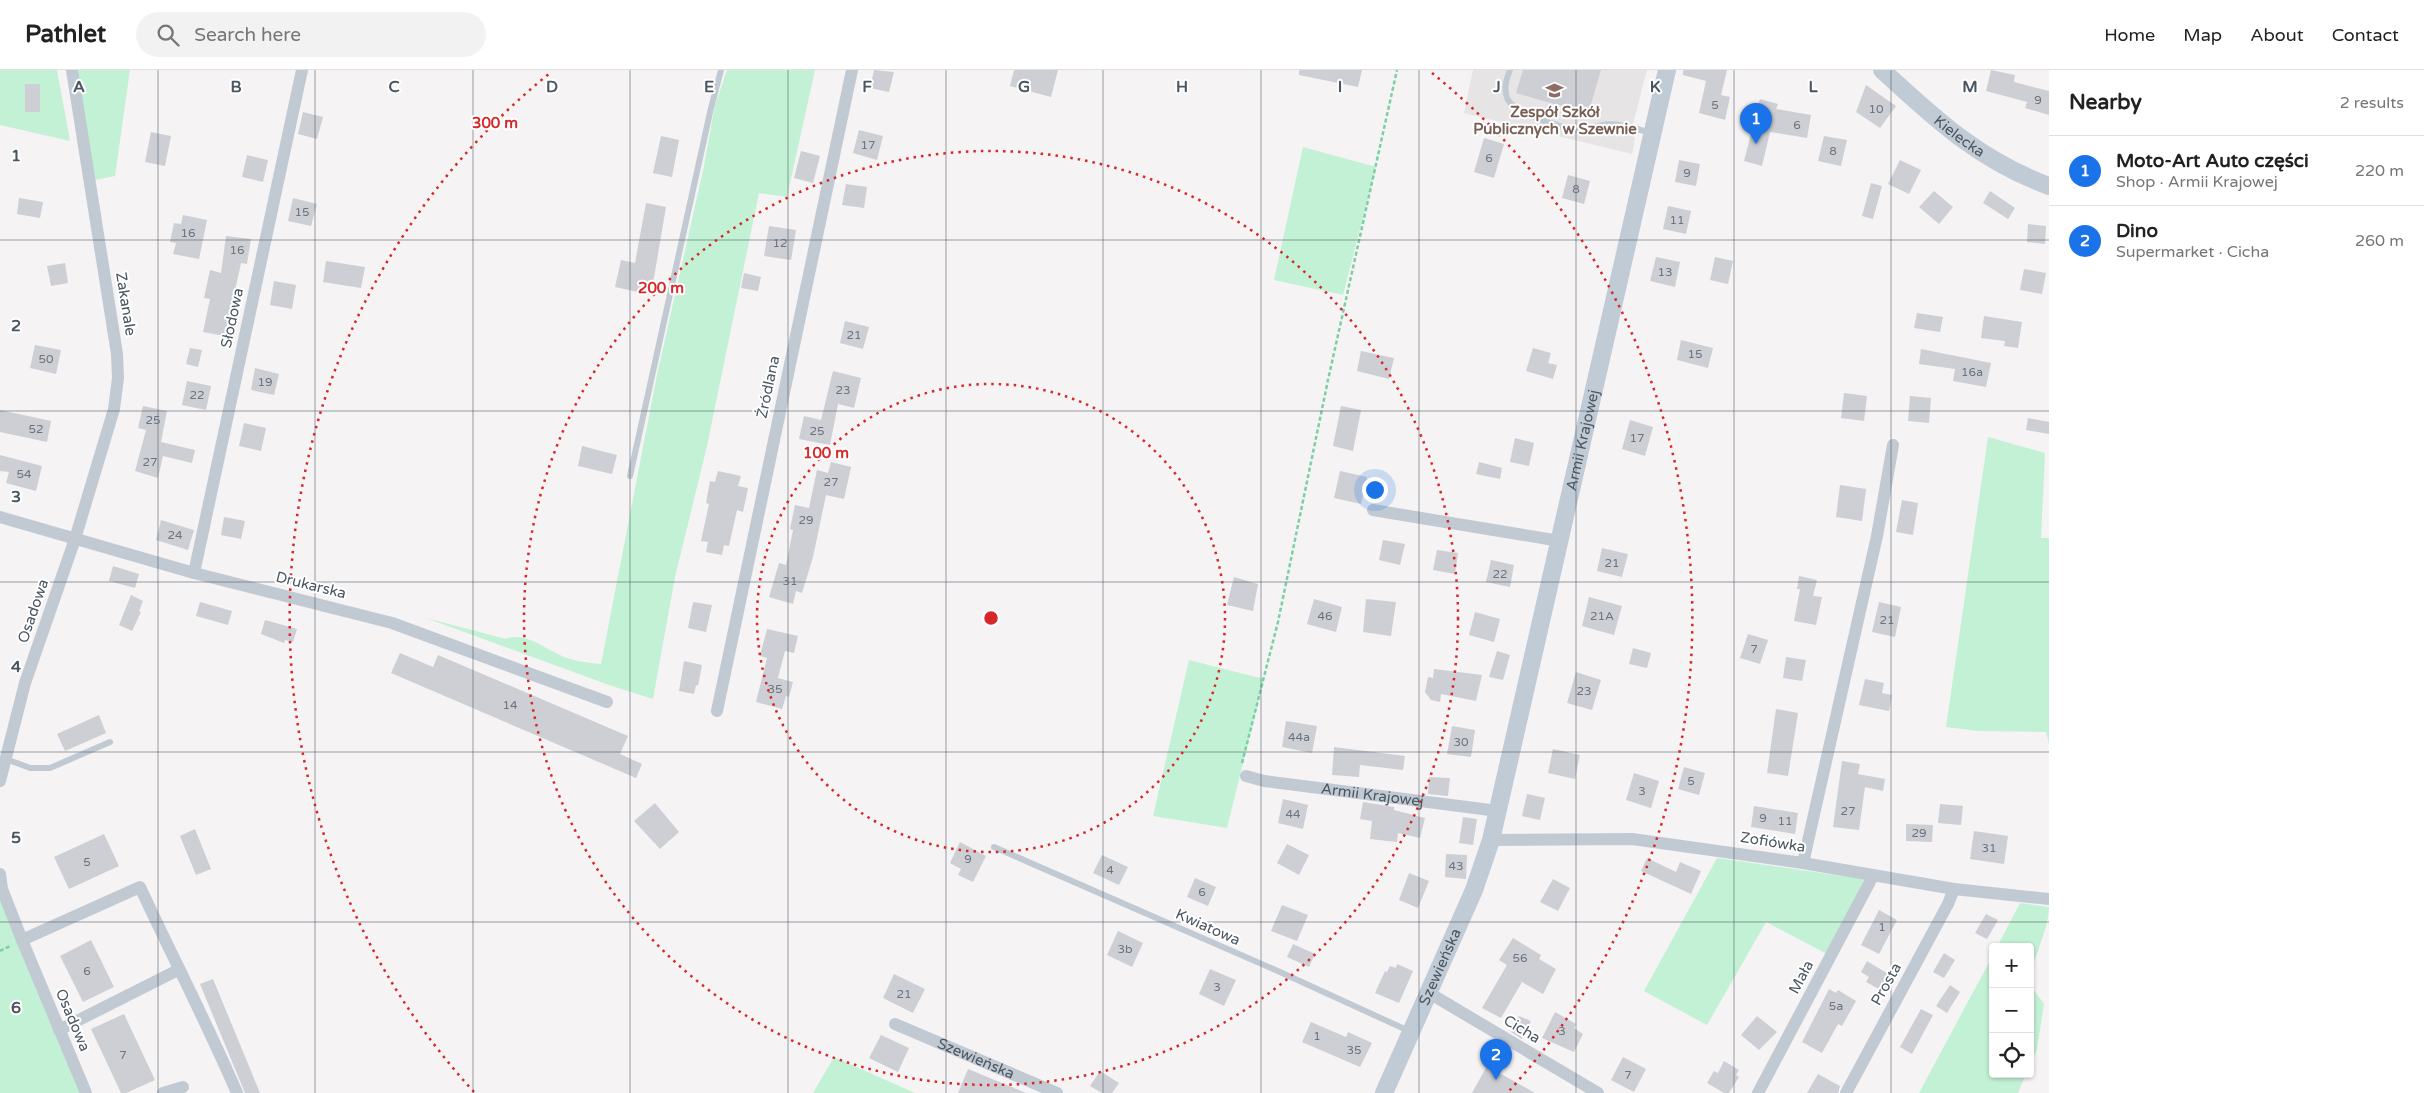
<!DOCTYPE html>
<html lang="en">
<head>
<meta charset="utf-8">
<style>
  body { margin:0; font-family:"Varela Round",sans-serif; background:#f2f2f2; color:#222 }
  .controls { position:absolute; right:15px; bottom:15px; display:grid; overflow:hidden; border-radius:5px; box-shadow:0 1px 4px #0004 }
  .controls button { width:45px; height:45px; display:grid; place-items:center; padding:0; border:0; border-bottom:1px solid #e0e0e0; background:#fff; color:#222; font:25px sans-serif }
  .you { position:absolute; left:1374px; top:419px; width:18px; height:18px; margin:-12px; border:4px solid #fff; border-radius:50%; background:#1a73e8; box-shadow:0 0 0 8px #1a73e833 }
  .badge { display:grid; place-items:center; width:32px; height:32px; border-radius:50%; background:#1a73e8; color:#fff; font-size:16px; font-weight:700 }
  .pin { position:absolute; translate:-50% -41px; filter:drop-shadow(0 1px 2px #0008) }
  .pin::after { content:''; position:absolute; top:26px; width:18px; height:15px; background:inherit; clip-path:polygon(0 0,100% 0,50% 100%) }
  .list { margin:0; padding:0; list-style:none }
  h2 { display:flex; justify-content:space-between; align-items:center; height:65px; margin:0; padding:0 20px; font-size:21px }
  h2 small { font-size:16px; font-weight:400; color:#767676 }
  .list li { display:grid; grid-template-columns:32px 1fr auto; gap:15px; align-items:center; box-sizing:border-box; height:70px; padding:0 20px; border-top:1px solid #e0e0e0 }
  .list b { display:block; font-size:19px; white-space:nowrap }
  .list p { margin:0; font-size:16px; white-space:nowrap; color:#767676 }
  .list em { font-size:16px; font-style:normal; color:#767676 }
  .icon { flex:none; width:28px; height:28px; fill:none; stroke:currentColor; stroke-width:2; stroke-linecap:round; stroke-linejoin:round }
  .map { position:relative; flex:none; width:2049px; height:1023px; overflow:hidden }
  header { display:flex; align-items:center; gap:30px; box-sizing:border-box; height:70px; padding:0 25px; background:#fff; border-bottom:1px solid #e0e0e0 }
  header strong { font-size:24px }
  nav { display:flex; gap:28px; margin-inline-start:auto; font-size:18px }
  .search { width:350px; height:45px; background:#f2f2f2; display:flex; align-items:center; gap:12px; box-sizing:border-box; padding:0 18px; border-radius:28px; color:#767676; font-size:19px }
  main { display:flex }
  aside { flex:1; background:#fff }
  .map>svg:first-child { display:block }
  .education { fill:#e6e4e5 }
  .green { fill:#c3f1d5 }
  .building { fill:#cdcfd5 }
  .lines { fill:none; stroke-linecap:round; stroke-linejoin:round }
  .path { stroke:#7ad0a6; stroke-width:2.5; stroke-dasharray:4 2.5; stroke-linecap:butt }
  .lane { stroke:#c1cad2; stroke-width:6 }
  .street { stroke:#c1cad2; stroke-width:12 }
  .secondary { stroke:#c1cbd6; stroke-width:18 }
  .grid { fill:none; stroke:#4a5661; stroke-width:1; stroke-opacity:0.55 }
  .ring { fill:none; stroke:#d62828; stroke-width:2.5; stroke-dasharray:2.5 5 }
  .labels { text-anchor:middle; stroke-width:4; stroke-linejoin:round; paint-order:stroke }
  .number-label { font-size:12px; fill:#6b747e }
  .education-label { font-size:15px; font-weight:bold; fill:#785e54; stroke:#fff }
  .street-label { font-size:15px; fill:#4a5661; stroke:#fff }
  .grid-label { font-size:16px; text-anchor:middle; font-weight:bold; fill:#4a5661; stroke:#fff; stroke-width:4; stroke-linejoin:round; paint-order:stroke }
  .centre { fill:#d62828; stroke:#fff; stroke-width:2.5 }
  .ring-label { font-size:15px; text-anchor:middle; font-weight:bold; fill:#d62828; stroke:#fff; stroke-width:4; stroke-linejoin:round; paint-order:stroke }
</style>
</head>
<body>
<header>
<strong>Pathlet</strong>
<div class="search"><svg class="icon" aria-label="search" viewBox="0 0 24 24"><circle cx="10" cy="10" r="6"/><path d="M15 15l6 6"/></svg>Search here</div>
<nav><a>Home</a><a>Map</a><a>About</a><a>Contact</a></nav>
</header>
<main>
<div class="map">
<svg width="2049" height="1023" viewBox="0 0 2049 1023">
  <rect width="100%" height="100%" fill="#f5f3f3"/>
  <path class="education" d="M1473,0h174l-16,62 4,6 -3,16 -168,-41z"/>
  <path class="green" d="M0,0h57l13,71 -70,-16z
    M72,0h58l-15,106 -25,5z
    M727,0h88l-28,127 -28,-4 -52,253 -32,131 -22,122 -44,-14 -183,-67 80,21c19,-8 39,10 56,17 12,5 26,7 39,8l56,-289 47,-209 11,-61z
    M1303,77l73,20 -33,128 -69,-15z
    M1988,367l57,16 -4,85h8v206l-3,-12 -68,-1 -32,-4z
    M1189,590l75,19 -37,149 -74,-12z
    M1717,788l147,21 -33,77 -65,-34 -59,103 -63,-34z
    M0,820l86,203h-86z
    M2020,833l29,4c0,19 -13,47 -19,67v-27h-33z
    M1993,885v119h33l-8,19h-99z
    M2030,915l14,19 -7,45 -7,16z
    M834,987l81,36h-102z"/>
  <path class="building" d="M874,0l20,2 -5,20 -19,-4z
    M1014,0h44l-7,27 -41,-11z
    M1299,0h63l-4,17 -59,-12z
    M1523,0h78l-13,44 -72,-21z
    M1683,0h44l-6,25 9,2 -5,23 -26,-7 7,-32 -23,-6z
    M1991,0l24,5 -1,7 35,9v24l-24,-7 2,-6 -41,-11z
    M25,14h15v28h-15z
    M1866,15l30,21 -16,22 -24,-16z
    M1760,29l18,5 -2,5 35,6 -4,23 -37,-6 -8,34 -18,-5z
    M303,42l20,5 -6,22 -19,-5z
    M859,60l24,6 -6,24 -24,-7z
    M151,62l20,4 -6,30 -20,-4z
    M661,66l18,4 -7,37 -19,-4z
    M1824,66l23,4 -6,26 -23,-5z
    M1484,68l20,6 -10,34 -20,-6z
    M801,81l19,5 -7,27 -19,-5z
    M247,85l21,5 -5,22 -21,-5z
    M1679,90l21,4 -4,22 -21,-4z
    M1900,90l21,10 -12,24 -21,-10z
    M1568,105l22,6 -6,23 -22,-6z
    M1871,113l11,3 -9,33 -11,-3z
    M846,114l21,3 -3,21 -22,-3z
    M1934,121l19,16 -14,17 -20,-17z
    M1990,121l25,17 -7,11 -25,-16z
    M19,128l24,4 -3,16 -23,-4z
    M293,128l24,6 -6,22 -23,-5z
    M646,133l20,4 -15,88 -36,-8 6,-27 14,3z
    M1668,136l23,5 -5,23 -23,-5z
    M183,145l24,5 -8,39 -26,-5 3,-11 -6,-1 4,-19 7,1z
    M2028,154l18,2 -1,18 -18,-2z
    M769,156l27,4 -5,30 -27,-4z
    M226,166l25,3 -4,25 -6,-1 -16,73 -22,-4 7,-33 -6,-1 6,-28 11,3z
    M1656,187l24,5 -5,25 -25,-6z
    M1715,187l18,4 -5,23 -18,-4z
    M326,191l39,6 -4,21 -38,-6z
    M65,193l3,20 -17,3 -4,-20z
    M2024,199l22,4 -4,21 -22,-4z
    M744,203l17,4 -3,14 -17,-3z
    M274,211l22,4 -4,24 -22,-4z
    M1917,243l26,4 -3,15 -26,-4z
    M1984,246l38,6 -4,26 -14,-2 1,-5 -24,-3z
    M845,251l24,6 -6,22 -23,-6z
    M1681,270l32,8 -5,20 -31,-8z
    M35,275l26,5 -5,24 -26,-6z
    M190,278l12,2 -4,17 -12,-3z
    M1533,278l18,5 -3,10 9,2 -4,14 -27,-8z
    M1921,279l70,14 -5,24 -33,-6 2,-12 -36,-5z
    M1361,281l33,7 -5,21 -32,-8z
    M255,298l24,6 -5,21 -23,-5z
    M833,301l28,7 -7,30 -16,-4 -8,41 -31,-6 5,-23 17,4z
    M187,311l24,5 -5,24 -24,-5z
    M1844,323l23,3 -3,25 -23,-3z
    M1910,326l21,2 -2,25 -21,-2z
    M143,336l24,5 -6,31 34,8 -3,13 -29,-7 -5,22 -23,-7 11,-41 -8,-2z
    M1341,336l20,4 -8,41 -20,-5z
    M0,340l51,11 -4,21 -47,-10z
    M2028,348l21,4v12l-23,-4z
    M1630,350l23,7 -8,29 -23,-7z
    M244,353l22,5 -5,23 -22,-5z
    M1515,368l19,5 -5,23 -19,-4z
    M582,376l35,9 -5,19 -34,-8z
    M0,385l42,11 -6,25 -30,-8 3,-11 -9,-1z
    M831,392l20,5 -7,32 -18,-4 -13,62 -11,36 -6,-2 -3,13 -24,-7 10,-34 7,2 7,-35 -3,-1 5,-24 14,3 8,-38 11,3z
    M1479,392l23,6 -2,11 -24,-5z
    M718,401l23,5 -3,10 10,2 -5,24 -6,-2 -8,36 -5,-1 -2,10 -16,-3 2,-10 -7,-1 8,-37 -3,-1 4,-22 5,1z
    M1340,401l27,6 -6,27 -27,-6z
    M1840,415l26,4 -4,32 -26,-4z
    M1902,430l16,3 -5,32 -17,-3z
    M224,447l21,4 -4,18 -20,-4z
    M161,450l33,10 -6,20 -32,-10z
    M1383,470l22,4 -5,21 -21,-5z
    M1602,478l26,6 -6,23 -25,-6z
    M1437,480l21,3 -3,21 -22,-4z
    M1491,490l23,5 -4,22 -24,-5z
    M113,496l26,8 -4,14 -26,-7z
    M1799,506l18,4 -4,16 9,1 -6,28 -22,-4 6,-32h-3z
    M1234,507l24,7 -5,27 -26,-6z
    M131,525l12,6 -4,10 2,1 -9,19 -13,-6z
    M1589,527l33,9 -8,29 -32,-9z
    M1314,529l28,8 -6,25 -29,-8z
    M1366,529l30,3 -5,34 -28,-4z
    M200,532l32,9 -4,14 -32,-9z
    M693,532l19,3 -6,27 -18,-4z
    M1879,532l22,5 -6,30 -23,-5z
    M1475,542l25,7 -6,23 -25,-7z
    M265,550l32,9 -4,13 -8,-2 -1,3 -23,-9z
    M767,559l31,7 -4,17 -9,-2 -7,27 15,4 -4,15 -3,-1 -4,13 -26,-7 11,-44 -7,-2z
    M1748,564l20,6 -8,24 -20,-6z
    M1633,578l18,5 -4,15 -18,-4z
    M1497,581l13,4 -7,25 -14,-3z
    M400,583l33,14 5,-12 190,81 -8,18 22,10 -6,14 -245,-105z
    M1786,587l20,3 -4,21 -19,-3z
    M684,591l18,4 -4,21 -2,-1 -2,9 -15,-3z
    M1434,599l48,6 -6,26 -35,-7 -1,8 -9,-2 -6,-8 3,-15 5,1z
    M1576,602l25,8 -9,30 -25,-7z
    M1865,609l19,4 -2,10 10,2 -3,16 -30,-6z
    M1776,639l22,4 -10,63 -21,-3z
    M99,645l7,18 -41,18 -8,-17z
    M1286,651l31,5 -5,27 -30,-6z
    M1452,656l23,4 -4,27 -24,-3z
    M1334,677l71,9 -2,14 -43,-5 -1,12 -27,-2z
    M1553,679l27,6 -5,24 -27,-6z
    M1842,691l18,3 -2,10 27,5 -2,12 -18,-4 -6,43 -26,-3z
    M1684,697l21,6 -6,22 -21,-6z
    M1634,703l25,8 -8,27 -25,-8z
    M1429,707l21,1 -2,18 -20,-2z
    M1527,724l18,4 -5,22 -18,-4z
    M1283,729l25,6 -5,24 -25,-6z
    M1363,732l31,5v3l31,8 -5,20 -22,-5 -1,9 -27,-3 2,-18 -12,-2z
    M655,733l24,29 -19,17 -26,-28z
    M1940,734l23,2 -2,19 -23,-2z
    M1754,736l44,7 -3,21 -44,-7z
    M1463,747l14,2 -4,26 -14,-2z
    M1906,754l27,1 -1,17 -26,-1z
    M195,759l16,40 -15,6 -16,-39z
    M1974,761l34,5 -4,28 -34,-5z
    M104,764l15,32 -50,23 -15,-32z
    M960,772l26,14 -13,26 -15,-7 3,-6 -11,-6z
    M1287,774l22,11 -10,20 -22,-12z
    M1446,784l21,1 -1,24 -21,-2z
    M1102,785l26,12 -9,18 -26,-12z
    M1647,788l29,14 4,-10 21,9 -10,23 -50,-23z
    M1409,803l20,8 -11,27 -19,-8z
    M1195,808l21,9 -8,19 -21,-9z
    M1553,809l17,9 -12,23 -18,-9z
    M1282,835l26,10 -11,26 -26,-10z
    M1879,840l18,10 -18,34 -18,-9z
    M1986,844l12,6 -11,19 -12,-6z
    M1118,861l25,12 -11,24 -25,-12z
    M1513,868l28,17 -2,4 17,10 -13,25 -21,-12 -21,36 -19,-10 25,-43 -8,-5z
    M91,870l23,47 -31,15 -23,-46z
    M1293,874l22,10 -6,13 -22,-10z
    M1944,883l11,7 -11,18 -11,-6z
    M1867,891l28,17 -9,15 -20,-11 3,-5 -8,-5z
    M1397,894l16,7 -14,32 -24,-10 10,-22 2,1 3,-6 6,2z
    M1210,899l26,11 -12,26 -25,-12z
    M894,904l31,15 -12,24 -30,-15z
    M213,909l47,114h-15l-45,-109z
    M1950,915l10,7 -13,21 -11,-7z
    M1829,919l7,4 2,-3 18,11 -14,25 -4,-2 -16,29 -20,-11z
    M1921,939l12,6 -21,39 -12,-7z
    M1555,942l21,12 -2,4 9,6 -9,18 -32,-14z
    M124,944l31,66 -29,13h-5l-30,-64z
    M1519,946l12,5 -9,18 -11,-7z
    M1757,946l20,16 -18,18 -18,-15z
    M1311,952l35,15 2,-5 24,11 -12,24 -58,-25z
    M881,965l28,13 -11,24 -29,-14z
    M1623,987l23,12 -12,23 -23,-12z
    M1724,991l15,9 -3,5 3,2 -10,16h-5l-17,-10 7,-12 4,2z
    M1487,996l7,4 41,23h-63z
    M968,999l58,24h-68z
    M1100,1001l19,12 -7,10h-10l-12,-7z
    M1818,1004l22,12 -2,7h-31z"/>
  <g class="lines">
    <path class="path" d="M1242,693l36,-141 50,-242 69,-310
      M0,881l10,-5"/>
    <path class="lane" d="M1510,0c-4,10 -7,20 -2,30 8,14 60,30 77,31 6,0 11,-5 17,-6 15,-3 35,4 49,8
      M630,406l81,-368 10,-38
      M6,689l24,9h20l60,-26
      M994,777l286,125 129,59"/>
    <g class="street">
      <path d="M1373,440l187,31"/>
      <path d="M0,447l194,56 198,50 215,79"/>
      <path d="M194,503l108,-503"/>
      <path d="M717,641l135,-641"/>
      <path id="s1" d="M1246,706l18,5 234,30"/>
      <path d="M0,711l25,-98 50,-144 39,-130 4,-31 -1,-24 -45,-284"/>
      <path d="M1491,770l141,-1 171,24 151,26 95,10"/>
      <path d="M1803,793l74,-327 16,-91"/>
      <path d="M0,804l2,15 20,51 64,153"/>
      <path d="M22,870l118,-53c32,69 67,136 97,206"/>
      <path d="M1429,923l169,100"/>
      <path id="s2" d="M895,954l162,69"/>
      <path d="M59,960l119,-60"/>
      <path d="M163,1023l20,-6"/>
      <path d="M1758,1023l115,-217"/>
      <path d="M1846,1023l102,-189 6,-15"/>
    </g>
    <g class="secondary">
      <path id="s3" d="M1882,0c53,49 98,91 167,116"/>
      <path id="s4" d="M1384,1023l90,-203 17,-50 176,-770"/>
    </g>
  </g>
  <path class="grid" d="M158,0v1023M315,0v1023M473,0v1023M630,0v1023M788,0v1023M946,0v1023M1103,0v1023M1261,0v1023M1419,0v1023M1576,0v1023M1734,0v1023M1891,0v1023M0,170h2049M0,341h2049M0,512h2049M0,682h2049M0,852h2049"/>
  <g class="ring">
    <circle cx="991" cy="548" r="234"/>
    <circle cx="991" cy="548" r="467"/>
    <path d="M474 1022A701 701 0 0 1 550 3M1432 3A701 701 0 0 1 1508 1022"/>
  </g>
  <defs>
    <symbol id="school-bare" viewBox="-9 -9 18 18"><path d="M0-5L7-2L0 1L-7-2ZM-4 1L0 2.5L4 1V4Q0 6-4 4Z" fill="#8d6e63" stroke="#fff" stroke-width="2.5" paint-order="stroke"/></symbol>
  </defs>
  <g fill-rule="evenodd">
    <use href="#school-bare" x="1542" y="8" width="25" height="25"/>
  </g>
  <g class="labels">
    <g class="number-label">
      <text x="2038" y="34">9</text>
      <text x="1715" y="39">5</text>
      <text x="1876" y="43">10</text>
      <text x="1797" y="59">6</text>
      <text x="868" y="79">17</text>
      <text x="1833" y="85">8</text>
      <text x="1489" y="92">6</text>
      <text x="1687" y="107">9</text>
      <text x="1576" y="123">8</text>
      <text x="302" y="146">15</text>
      <text x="1677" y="154">11</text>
      <text x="188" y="167">16</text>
      <text x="780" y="177">12</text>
      <text x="237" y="184">16</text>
      <text x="1665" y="206">13</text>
      <text x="854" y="269">21</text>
      <text x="1695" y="288">15</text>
      <text x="46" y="293">50</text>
      <text x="1972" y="306">16a</text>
      <text x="265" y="316">19</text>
      <text x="843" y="324">23</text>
      <text x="197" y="329">22</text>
      <text x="153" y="354">25</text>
      <text x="36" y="363">52</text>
      <text x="817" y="365">25</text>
      <text x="1637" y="372">17</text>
      <text x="150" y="396">27</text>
      <text x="24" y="408">54</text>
      <text x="831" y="416">27</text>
      <text x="806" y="454">29</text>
      <text x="175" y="469">24</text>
      <text x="1612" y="497">21</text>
      <text x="1500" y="508">22</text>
      <text x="790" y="515">31</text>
      <text x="1325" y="550">46</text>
      <text x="1602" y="550">21A</text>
      <text x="1887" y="554">21</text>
      <text x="1754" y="583">7</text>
      <text x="775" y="623">35</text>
      <text x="1584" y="625">23</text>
      <text x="510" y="639">14</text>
      <text x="1299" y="671">44a</text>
      <text x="1461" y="676">30</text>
      <text x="1691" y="715">5</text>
      <text x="1642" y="725">3</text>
      <text x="1848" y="745">27</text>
      <text x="1293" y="748">44</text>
      <text x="1763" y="752">9</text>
      <text x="1785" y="755">11</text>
      <text x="1919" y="767">29</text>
      <text x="1989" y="782">31</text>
      <text x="968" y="793">9</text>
      <text x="87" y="796">5</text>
      <text x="1456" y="800">43</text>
      <text x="1110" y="804">4</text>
      <text x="1202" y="826">6</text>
      <text x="1882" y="861">1</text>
      <text x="1125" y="883">3b</text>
      <text x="1520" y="892">56</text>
      <text x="87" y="905">6</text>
      <text x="1217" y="921">3</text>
      <text x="904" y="928">21</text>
      <text x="1836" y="940">5a</text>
      <text x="1562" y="965">3</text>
      <text x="1317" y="970">1</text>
      <text x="1354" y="984">35</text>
      <text x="123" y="989">7</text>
      <text x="1628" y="1009">7</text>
    </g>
    <g class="education-label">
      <text x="1555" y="47">Zespół Szkół<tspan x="1555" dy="17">Publicznych w Szewnie</tspan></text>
    </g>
    <g class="street-label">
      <text dy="5" stroke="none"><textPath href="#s3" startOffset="102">Kielecka</textPath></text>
      <text transform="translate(126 234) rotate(81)" y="5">Zakanale</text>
      <text transform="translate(232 248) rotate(-78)" y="5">Słodowa</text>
      <text transform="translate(768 317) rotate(-78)" y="5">Źródlana</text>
      <text dy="5" stroke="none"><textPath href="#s4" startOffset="685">Armii Krajowej</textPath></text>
      <text transform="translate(311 515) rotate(14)" y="5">Drukarska</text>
      <text transform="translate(33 541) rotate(-71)" y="5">Osadowa</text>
      <text dy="5" stroke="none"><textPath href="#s1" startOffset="128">Armii Krajowej</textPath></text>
      <text transform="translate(1773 772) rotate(9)" y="5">Zofiówka</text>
      <text transform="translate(1208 857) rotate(24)" y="5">Kwiatowa</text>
      <text dy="5" stroke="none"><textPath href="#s4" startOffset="138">Szewieńska</textPath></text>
      <text transform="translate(1801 907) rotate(-62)" y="5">Mała</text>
      <text transform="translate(1886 914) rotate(-61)" y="5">Prosta</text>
      <text transform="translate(73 950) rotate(67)" y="5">Osadowa</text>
      <text transform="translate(1522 959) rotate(31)" y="5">Cicha</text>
      <text dy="5" stroke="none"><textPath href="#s2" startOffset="88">Szewieńska</textPath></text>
    </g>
  </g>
  <g class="grid-label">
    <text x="79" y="22">A</text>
    <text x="236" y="22">B</text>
    <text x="394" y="22">C</text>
    <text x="552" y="22">D</text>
    <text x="709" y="22">E</text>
    <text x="867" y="22">F</text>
    <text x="1024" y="22">G</text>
    <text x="1182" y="22">H</text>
    <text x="1340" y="22">I</text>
    <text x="1497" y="22">J</text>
    <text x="1655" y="22">K</text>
    <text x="1813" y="22">L</text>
    <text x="1970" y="22">M</text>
    <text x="16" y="91">1</text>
    <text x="16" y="261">2</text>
    <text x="16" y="432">3</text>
    <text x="16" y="602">4</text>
    <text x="16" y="773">5</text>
    <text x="16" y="943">6</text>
  </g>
  <circle cx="991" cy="548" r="8" class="centre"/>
  <g class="ring-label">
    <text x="495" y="58">300 m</text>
    <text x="661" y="223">200 m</text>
    <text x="826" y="388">100 m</text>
  </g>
</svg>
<div class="controls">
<button>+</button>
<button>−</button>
<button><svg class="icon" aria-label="locate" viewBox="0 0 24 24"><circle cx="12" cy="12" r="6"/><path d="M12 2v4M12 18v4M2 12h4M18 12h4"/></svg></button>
</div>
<div class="you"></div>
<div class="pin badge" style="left:1756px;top:74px">1</div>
<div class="pin badge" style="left:1496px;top:1010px">2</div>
</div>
<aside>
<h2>Nearby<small>2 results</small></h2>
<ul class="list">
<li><span class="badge">1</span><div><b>Moto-Art Auto części</b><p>Shop · Armii Krajowej</p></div><em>220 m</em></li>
<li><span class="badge">2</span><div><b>Dino</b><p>Supermarket · Cicha</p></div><em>260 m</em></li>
</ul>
</aside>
</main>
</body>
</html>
